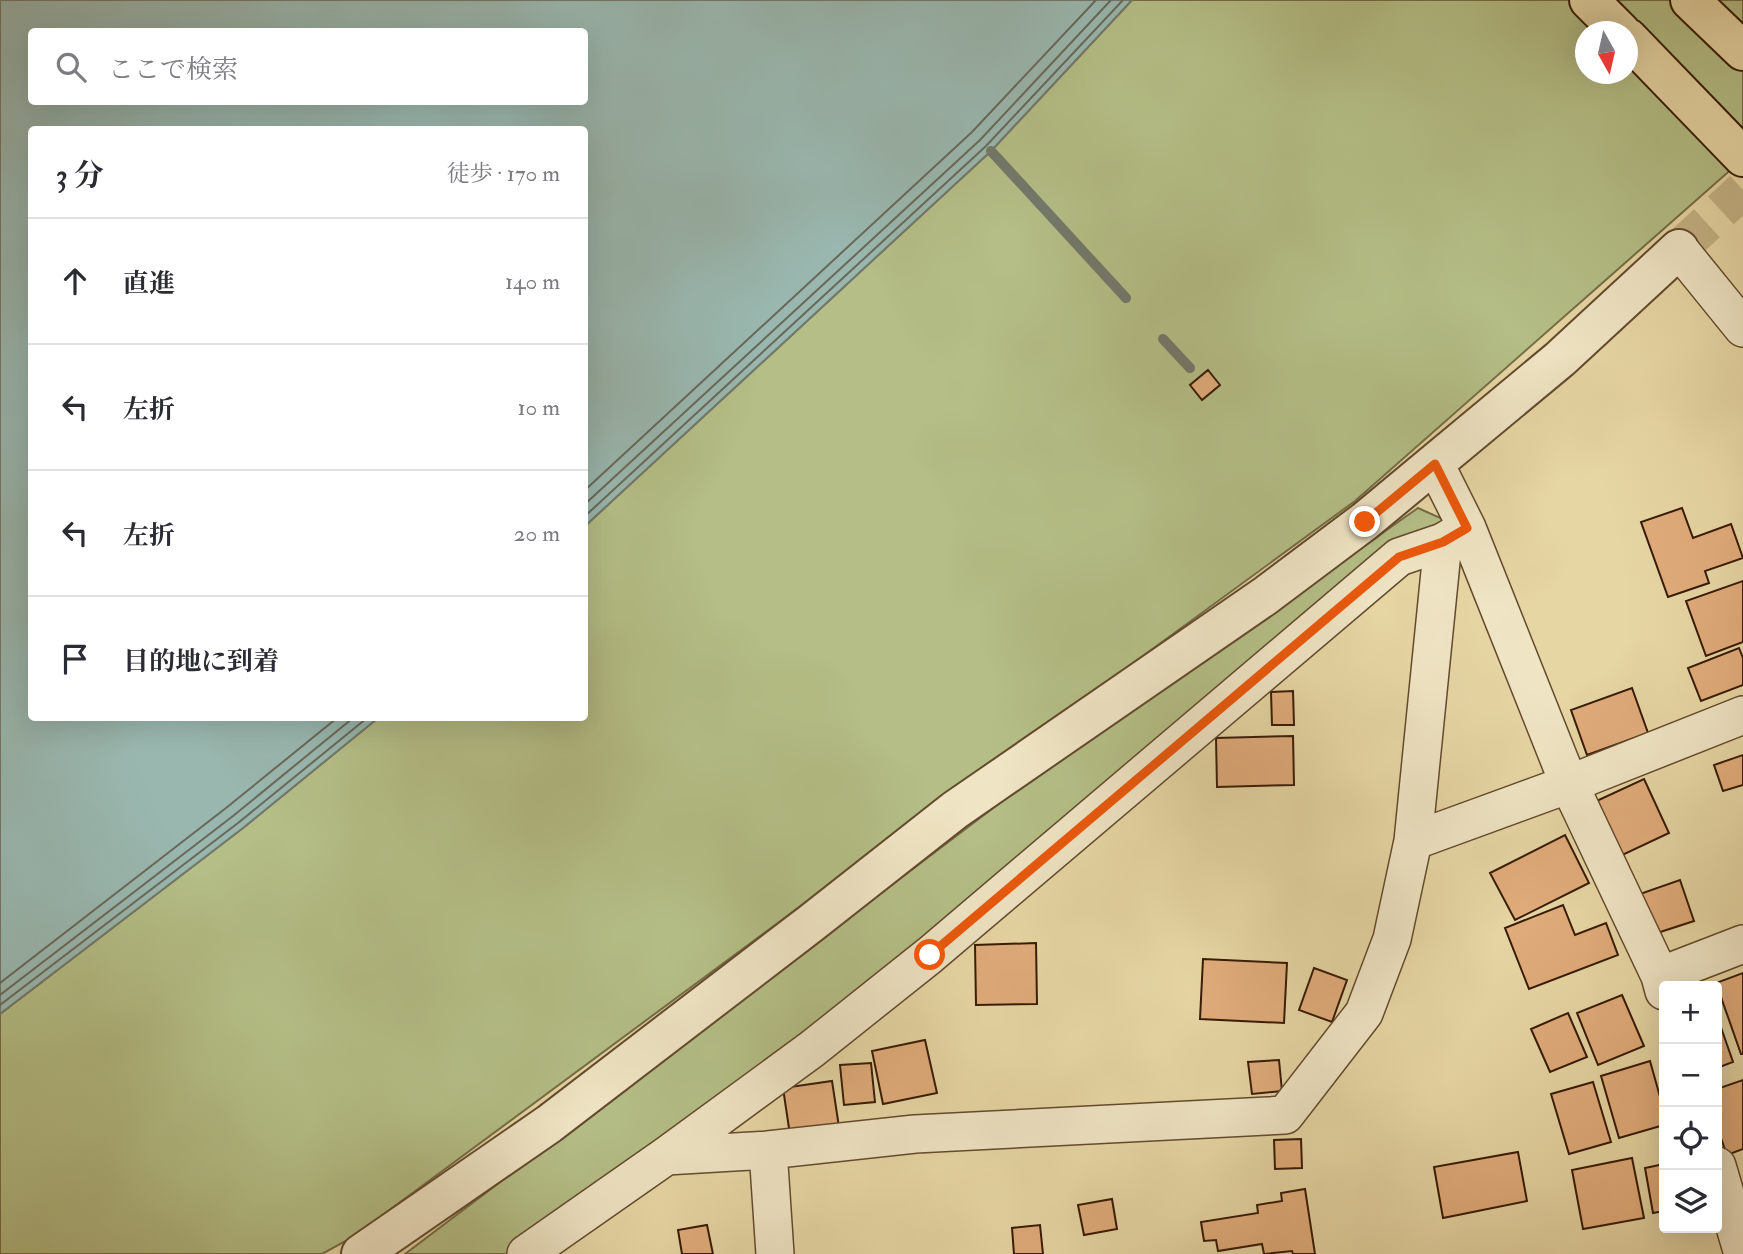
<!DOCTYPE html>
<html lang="ja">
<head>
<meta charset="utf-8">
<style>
  body { margin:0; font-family:"IM FELL Double Pica","Noto Serif JP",serif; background:#f7f7f7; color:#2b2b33 }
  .controls { position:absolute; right:21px; bottom:21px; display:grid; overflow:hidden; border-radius:7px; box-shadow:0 7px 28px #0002 }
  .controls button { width:63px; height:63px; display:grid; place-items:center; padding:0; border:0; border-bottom:2px solid #e1e1e2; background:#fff; color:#2b2b33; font:35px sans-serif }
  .compass { position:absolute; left:1575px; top:21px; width:63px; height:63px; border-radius:50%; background:#fff; box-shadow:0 7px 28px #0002; rotate:172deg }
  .stop { position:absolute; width:21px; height:21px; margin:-16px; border:5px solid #ea580c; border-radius:50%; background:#fff }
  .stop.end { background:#ea580c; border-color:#fff; box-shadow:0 2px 7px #0008 }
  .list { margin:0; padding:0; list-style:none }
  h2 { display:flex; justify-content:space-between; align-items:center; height:91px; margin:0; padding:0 28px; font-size:30px }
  h2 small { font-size:23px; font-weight:400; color:#7c7c81 }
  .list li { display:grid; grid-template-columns:46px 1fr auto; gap:21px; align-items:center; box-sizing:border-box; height:126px; padding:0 28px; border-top:2px solid #e1e1e2 }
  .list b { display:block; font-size:26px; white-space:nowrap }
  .list em { font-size:23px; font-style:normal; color:#7c7c81 }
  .icon { flex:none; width:38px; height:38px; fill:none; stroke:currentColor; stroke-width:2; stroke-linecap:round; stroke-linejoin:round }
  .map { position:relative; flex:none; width:1743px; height:1254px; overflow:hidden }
  .search { position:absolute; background:#fff; box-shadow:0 7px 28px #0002; left:28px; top:28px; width:560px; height:77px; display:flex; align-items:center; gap:18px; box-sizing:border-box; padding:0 24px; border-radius:7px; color:#7c7c81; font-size:26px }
  .panel { position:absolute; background:#fff; box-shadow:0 7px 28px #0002; left:28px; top:126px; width:560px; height:595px; border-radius:7px }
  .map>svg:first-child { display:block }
  .green { fill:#b4be86; stroke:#766c46; stroke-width:2; fill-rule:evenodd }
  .water { fill:#99b7af; stroke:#72796b; stroke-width:2; fill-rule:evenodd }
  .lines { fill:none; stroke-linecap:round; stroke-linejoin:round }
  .shore { stroke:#68695a; stroke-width:2 }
  .stream { stroke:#72796b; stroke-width:10 }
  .building { fill:#e1ac7b; stroke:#371b05; stroke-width:2 }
  .tertiary-tunnel { stroke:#c3b184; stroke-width:38; stroke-dasharray:38 19; stroke-linecap:butt }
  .minor-casing { stroke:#634a2d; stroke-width:40 }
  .tertiary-casing { stroke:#634a2d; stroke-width:42 }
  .motorway-casing { stroke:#371b05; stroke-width:42 }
  .minor { stroke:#efe4c4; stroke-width:37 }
  .tertiary { stroke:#efe4c4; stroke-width:38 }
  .motorway { stroke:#e6d6a4; stroke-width:38 }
  .route { stroke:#ea580c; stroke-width:9 }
</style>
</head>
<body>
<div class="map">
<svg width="1743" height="1254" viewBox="0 0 1743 1254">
  <rect width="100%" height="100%" fill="#e6d6a4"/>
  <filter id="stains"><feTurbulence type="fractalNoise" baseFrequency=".00286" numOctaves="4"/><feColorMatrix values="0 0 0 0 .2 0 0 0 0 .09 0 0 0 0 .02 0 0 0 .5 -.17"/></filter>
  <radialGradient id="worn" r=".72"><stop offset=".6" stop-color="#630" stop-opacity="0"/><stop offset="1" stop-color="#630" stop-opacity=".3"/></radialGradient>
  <path class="green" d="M1132,0h611v159l-388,342 -538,393 -464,343 -31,17h-322v-240l243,-186 135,-110h206l1,-192 406,-375zM1586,32h42v42h-42z
    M1418,508l27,12 -57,30 -534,452 -342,252h-107l604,-458z"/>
  <path class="water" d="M0,0h1132l-141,151 -406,375 -1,-396h-552v588h346l-135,110 -243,186zM32,32h552v70h-552z"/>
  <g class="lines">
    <path class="shore" d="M584,491l388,-359 124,-132
      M584,505l396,-365 131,-140
      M584,517l402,-371 137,-146
      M0,983l226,-175 111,-90
      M0,995l233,-179 120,-98
      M0,1005l238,-182 129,-105"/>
    <path class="stream" d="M991,151l135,147
      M1163,339l27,29"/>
  </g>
  <path class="building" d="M1208,370l12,15 -18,15 -12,-15z
    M1682,508l11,30 38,-14 12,34 -38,13 4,12 -41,14 -27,-75z
    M1743,581v61l-37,14 -20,-55z
    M1739,648l4,10v27l-42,16 -13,-33z
    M1632,688l16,45 -61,22 -16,-45z
    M1293,691l1,34h-22l-1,-33z
    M1293,736l1,49 -77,2 -1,-49z
    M1743,755v30l-20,6 -9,-26z
    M1644,779l25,54 -53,25 -26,-54z
    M1565,835l24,48 -74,37 -25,-47z
    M1680,880l14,41 -46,15 -14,-40z
    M1563,905l12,30 31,-12 12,32 -89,34 -24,-61z
    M1036,943l1,61 -61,1 -1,-60z
    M1203,959l84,4 -3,60 -84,-4z
    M1314,968l33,12 -15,42 -33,-12z
    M1743,973v81h-2l-25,-71z
    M1622,995l22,51 -46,19 -21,-52z
    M1568,1013l19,44 -37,15 -19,-43z
    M1717,1016l16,46 -16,6z
    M925,1040l12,53 -54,11 -11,-53z
    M1279,1060l3,31 -30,3 -4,-32z
    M1650,1061l14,50v14l-45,13 -18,-62z
    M871,1063l4,39 -31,3 -4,-40z
    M1743,1080v69l-16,6 -10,-28v-38z
    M832,1081l7,46 -49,8 -7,-47z
    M1593,1082l18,60 -42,12 -18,-60z
    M1301,1139l1,29 -27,1 -1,-29z
    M1518,1152l9,49 -84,17 -9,-51z
    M1632,1158l12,60 -61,11 -11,-59z
    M1664,1164v47l-11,2 -8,-45z
    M1305,1189l10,65h-22l-1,-3 -28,3 -2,-10 -44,7 -2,-11 -12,1 -3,-19 57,-9 -1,-8 25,-4 -1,-8z
    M1112,1199l5,30 -33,6 -6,-30z
    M707,1225l6,29h-31l-4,-24z
    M1040,1225l3,29h-29l-2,-26z"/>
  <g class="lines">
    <path class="tertiary-tunnel" d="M1679,249l64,-59"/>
    <defs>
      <path id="minor" d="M1679,249l64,79
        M1435,464l32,64 102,256 91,192 4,15
        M1413,841l156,-57 174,-69
        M1660,976l83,-32
        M768,1150l7,104
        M666,1156l102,-6 147,-16 370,-19 79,-102 28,-74 21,-98 30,-299
        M1717,1166l26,88
        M526,1254l140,-98 146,-107 118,-94 469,-398 44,-15 24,-14"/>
      <path id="tertiary" d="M361,1254l188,-130 261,-200 145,-114 310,-214 100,-75 195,-162 119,-110"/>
      <path id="motorway" d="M1589,0l32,32
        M1690,0l53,51
        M1628,38l115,119"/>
    </defs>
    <use href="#minor" class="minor-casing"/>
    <use href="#tertiary" class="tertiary-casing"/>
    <use href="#motorway" class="motorway-casing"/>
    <use href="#minor" class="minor"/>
    <use href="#tertiary" class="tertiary"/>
    <use href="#motorway" class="motorway"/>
  </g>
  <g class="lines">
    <path class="route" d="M930,955l469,-398 44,-15 24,-14 -32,-64 -70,58"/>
  </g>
  <rect width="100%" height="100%" filter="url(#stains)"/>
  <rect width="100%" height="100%" fill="url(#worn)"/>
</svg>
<div class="controls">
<button>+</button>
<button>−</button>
<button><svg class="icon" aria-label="locate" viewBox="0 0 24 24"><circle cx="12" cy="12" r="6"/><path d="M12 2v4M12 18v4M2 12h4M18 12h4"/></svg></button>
<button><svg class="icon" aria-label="layers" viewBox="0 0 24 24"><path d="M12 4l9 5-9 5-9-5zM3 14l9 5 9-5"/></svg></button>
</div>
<svg class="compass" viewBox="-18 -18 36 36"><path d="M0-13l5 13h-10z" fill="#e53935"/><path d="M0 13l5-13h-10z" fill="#7c7c81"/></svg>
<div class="stop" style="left:930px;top:955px"></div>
<div class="stop end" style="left:1365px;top:522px"></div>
<div class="search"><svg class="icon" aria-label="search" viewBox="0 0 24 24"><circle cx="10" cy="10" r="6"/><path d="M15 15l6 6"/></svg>ここで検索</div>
<section class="panel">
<h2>3 分<small>徒歩 · 170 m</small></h2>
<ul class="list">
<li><svg class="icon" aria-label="ahead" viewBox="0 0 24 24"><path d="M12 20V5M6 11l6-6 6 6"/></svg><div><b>直進</b></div><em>140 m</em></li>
<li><svg class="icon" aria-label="left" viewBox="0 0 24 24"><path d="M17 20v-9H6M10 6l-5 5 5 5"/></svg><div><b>左折</b></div><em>10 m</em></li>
<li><svg class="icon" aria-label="left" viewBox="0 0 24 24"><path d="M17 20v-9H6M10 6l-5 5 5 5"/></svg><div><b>左折</b></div><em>20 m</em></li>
<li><svg class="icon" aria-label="arrive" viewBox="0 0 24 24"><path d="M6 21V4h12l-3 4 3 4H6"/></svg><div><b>目的地に到着</b></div></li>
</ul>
</section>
</div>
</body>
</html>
